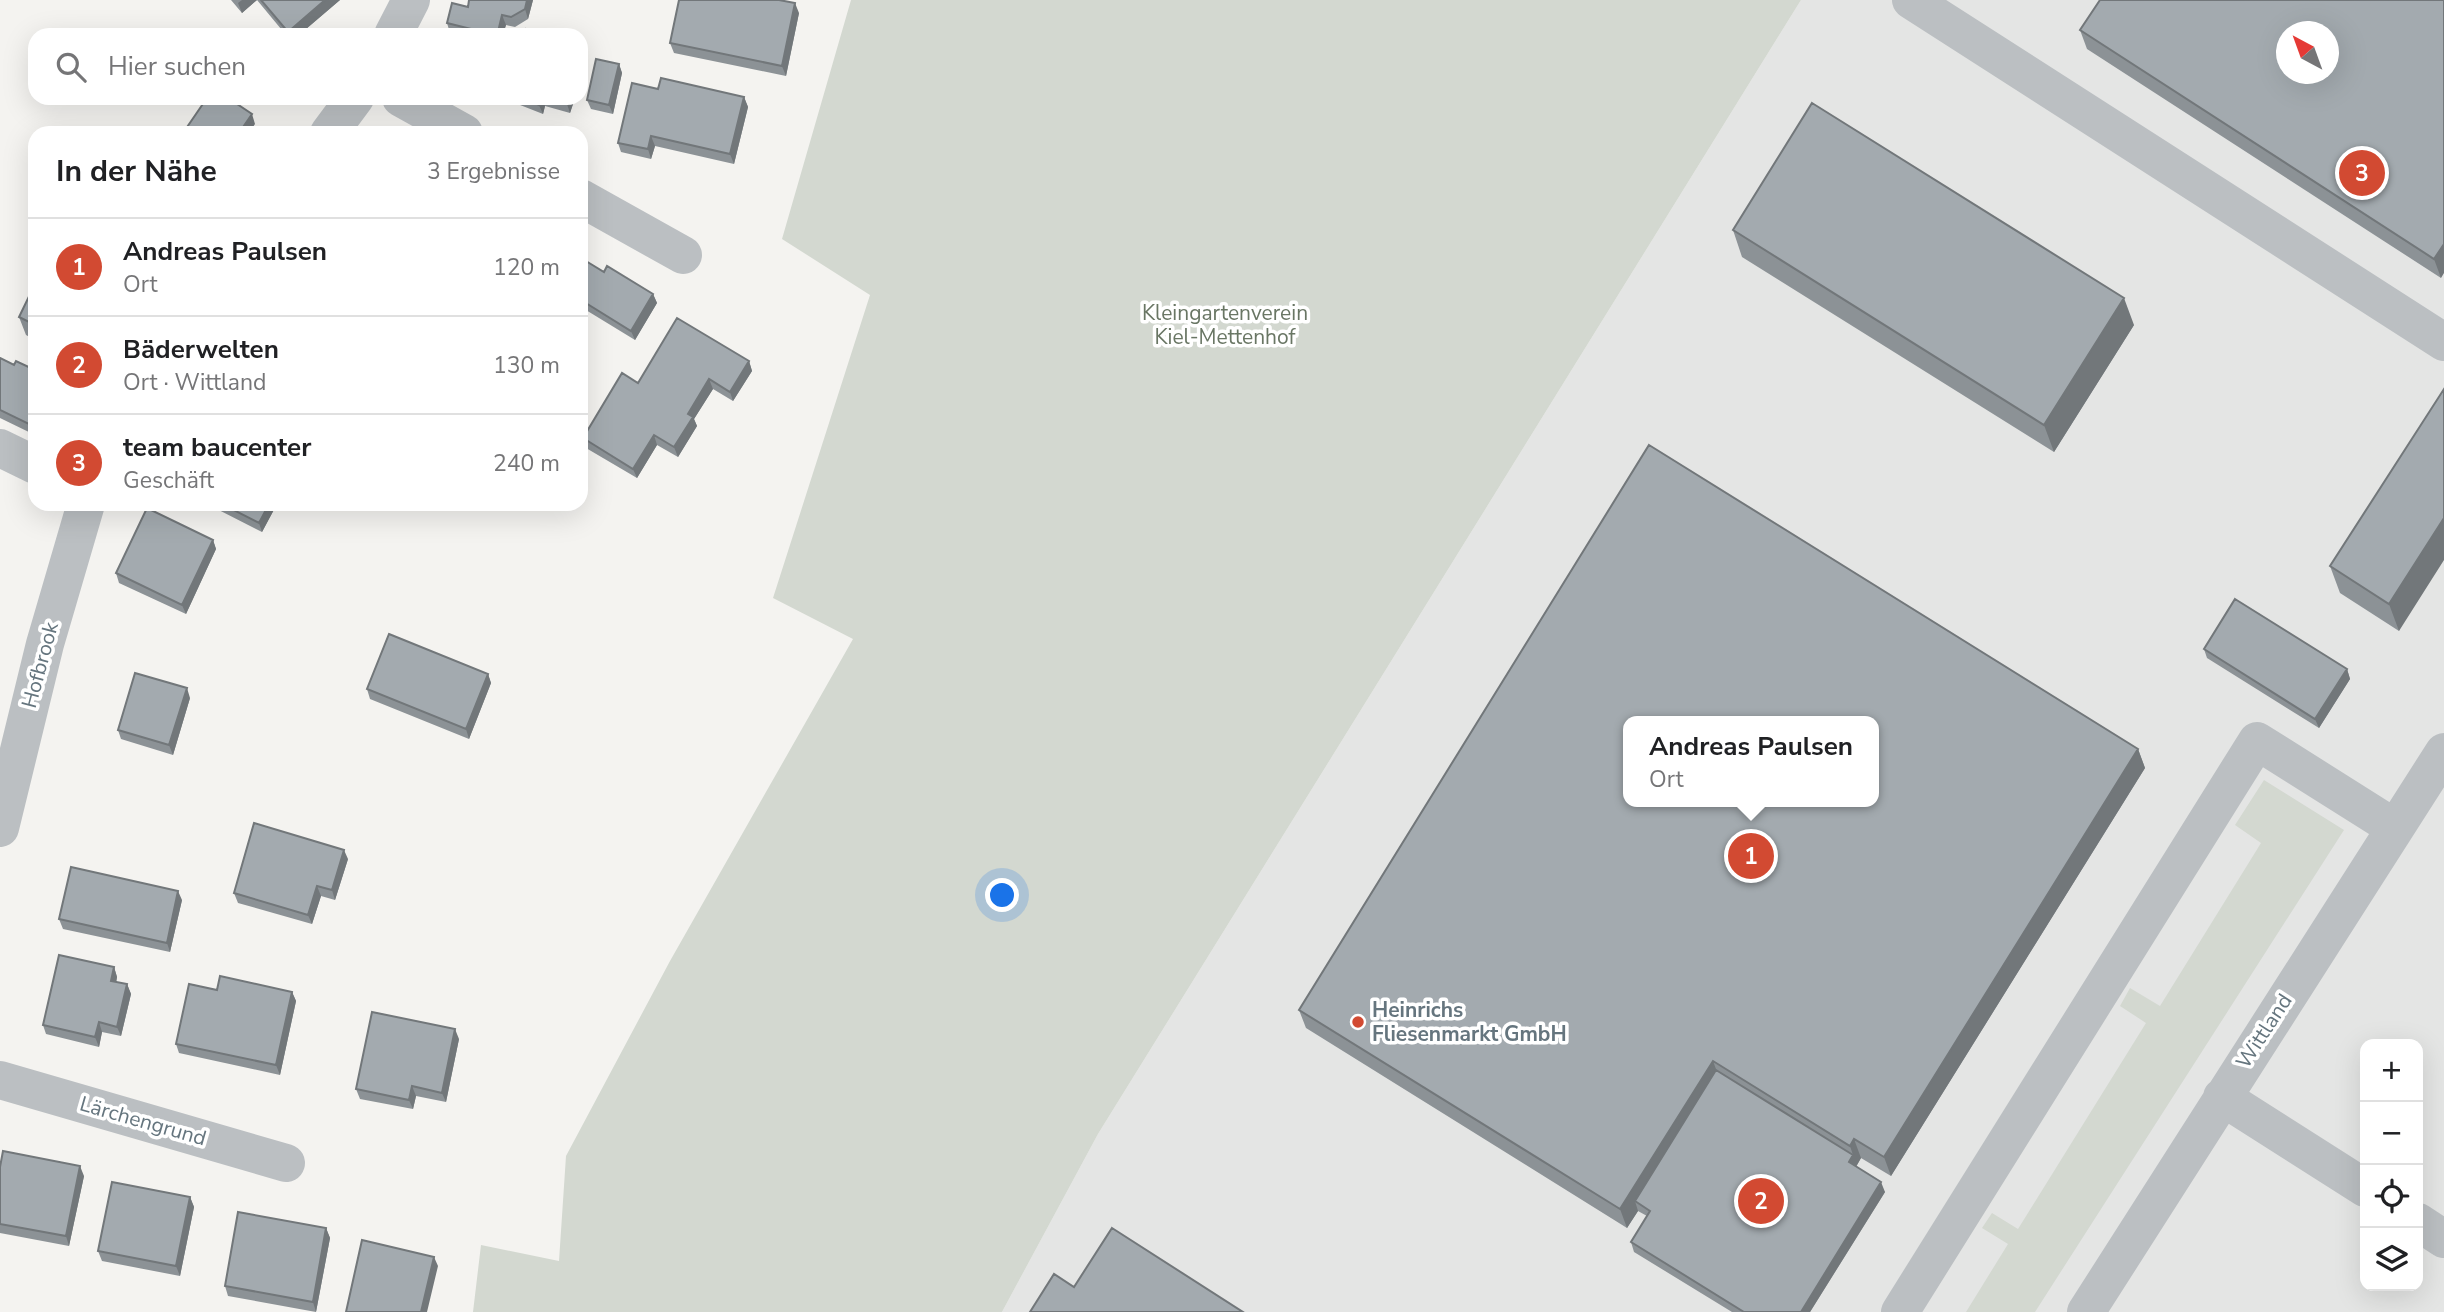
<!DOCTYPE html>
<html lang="de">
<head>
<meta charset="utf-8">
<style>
  body { margin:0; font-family:"Nunito Sans",sans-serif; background:#f6f6f6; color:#202124 }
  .controls { position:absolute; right:21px; bottom:21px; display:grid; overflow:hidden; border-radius:14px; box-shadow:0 7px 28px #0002 }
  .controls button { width:63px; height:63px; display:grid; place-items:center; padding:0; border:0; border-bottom:2px solid #e0e0e0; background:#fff; color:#202124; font:35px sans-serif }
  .compass { position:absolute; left:2276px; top:21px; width:63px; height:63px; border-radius:50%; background:#fff; box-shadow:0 7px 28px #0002; rotate:319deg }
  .you { position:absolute; left:1003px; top:896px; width:24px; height:24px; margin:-18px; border:5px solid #fff; border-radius:50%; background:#1a73e8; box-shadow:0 0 0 10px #1a73e833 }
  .badge { display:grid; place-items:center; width:46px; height:46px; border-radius:50%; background:#d24a32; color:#fff; font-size:23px; font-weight:700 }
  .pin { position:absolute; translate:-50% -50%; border:4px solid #fff; box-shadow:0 2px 7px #0006 }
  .popup { position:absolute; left:1623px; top:716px; width:256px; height:91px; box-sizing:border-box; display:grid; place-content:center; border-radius:14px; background:#fff; filter:drop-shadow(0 2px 5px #0005); font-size:23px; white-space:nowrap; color:#757577 }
  .popup b { font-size:26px; color:#202124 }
  .popup::after { content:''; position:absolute; left:50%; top:100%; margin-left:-14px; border:14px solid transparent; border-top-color:#fff }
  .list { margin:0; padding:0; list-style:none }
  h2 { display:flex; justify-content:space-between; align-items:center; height:91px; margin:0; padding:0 28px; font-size:30px }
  h2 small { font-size:23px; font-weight:400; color:#757577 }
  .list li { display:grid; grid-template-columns:46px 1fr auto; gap:21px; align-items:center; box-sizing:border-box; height:98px; padding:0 28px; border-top:2px solid #e0e0e0 }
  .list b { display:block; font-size:26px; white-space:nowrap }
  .list p { margin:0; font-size:23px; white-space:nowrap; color:#757577 }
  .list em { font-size:23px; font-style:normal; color:#757577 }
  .icon { flex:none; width:38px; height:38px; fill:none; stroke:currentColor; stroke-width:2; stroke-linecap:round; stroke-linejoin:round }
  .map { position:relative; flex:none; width:2444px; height:1312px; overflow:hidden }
  .search { position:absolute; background:#fff; box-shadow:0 7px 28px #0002; left:28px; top:28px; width:560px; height:77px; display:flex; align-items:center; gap:18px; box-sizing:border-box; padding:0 24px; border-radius:21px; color:#757577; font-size:26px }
  .panel { position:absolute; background:#fff; box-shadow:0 7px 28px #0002; left:28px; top:126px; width:560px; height:385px; border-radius:21px }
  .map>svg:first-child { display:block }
  .built { fill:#e4e5e4; fill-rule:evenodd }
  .green { fill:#d3d8d0 }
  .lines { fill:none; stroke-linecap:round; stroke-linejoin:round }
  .minor { stroke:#bbbfc2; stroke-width:38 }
  .wall { fill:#8c9296 }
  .shaded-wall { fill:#72777a }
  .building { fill:#a3aaaf; stroke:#72777a; stroke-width:2; fill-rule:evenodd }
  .poi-dot { fill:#d24a32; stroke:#fff; stroke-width:2.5 }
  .labels { text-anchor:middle; stroke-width:7; stroke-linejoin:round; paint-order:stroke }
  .park-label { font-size:21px; fill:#697664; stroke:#fff }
  .street-label { font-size:21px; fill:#65757e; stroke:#fff }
  .poi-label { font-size:21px; font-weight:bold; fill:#65757e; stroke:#fff; text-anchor:start }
</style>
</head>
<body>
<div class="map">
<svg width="2444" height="1312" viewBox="0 0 2444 1312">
  <rect width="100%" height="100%" fill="#f4f3f0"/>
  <path class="built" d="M1801,0h643v1312h-1442l96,-178zM2286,32h42v42h-42zM1628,721h245v81h-245zM2365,1044h53v242h-53z"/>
  <path class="green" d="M851,0h950l-703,1134 -96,178h-529l8,-67 78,16 7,-105 104,-195 183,-322 -80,-41 97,-303 -88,-56z
    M2264,780l80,50 -309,482h-69l42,-68 -26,-16 10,-15 26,16 128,-206 -26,-17 10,-18 30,18 101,-163 -26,-18z"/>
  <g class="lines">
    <path class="minor" d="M1911,0l533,342
      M393,35l18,-35
      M401,98l63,35
      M329,133l26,-35
      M581,198l102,57
      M0,448l35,17
      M0,828l45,-184 41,-140
      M0,1080l286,83
      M2222,1097l143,91
      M2418,1222l26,17
      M1900,1312l357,-571 138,87
      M2086,1312l358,-560"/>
  </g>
  <path class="wall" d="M231,0h109l-41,35h-13l-29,-35 -15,13z
    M533,0l-5,19 -13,8 -9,-2 -3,8 6,2h-49l-10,-2 -3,-10 21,-16z
    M2444,0l-3,278 -354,-229 -7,-19z
    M799,13l-13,63 -112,-23 -4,-10z
    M619,64l3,9 -9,41 -22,-5 -4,-9z
    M658,89l86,8 4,10 -14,57 -79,-18 -4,13 -30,-7 -3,-9z
    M502,98h73l-5,15 -25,-7 -2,8z
    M1733,230l401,95 -80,127 -312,-195z
    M581,258l23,14 49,22 4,9 -22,37 -54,-33z
    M35,284v56l-9,-5 -7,-18z
    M0,358l14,7 21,5v65l-35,-17z
    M749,361l3,10 -19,30 -20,-12 -19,30 3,7 -19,31 -21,-12 -20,33 -51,-30 -3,-10z
    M2444,389l-45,242 -59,-38 -10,-27z
    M207,504h70l-15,28z
    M213,540l3,9 -30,65 -67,-31 -3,-10z
    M2204,649l143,20 3,10 -31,49 -112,-70z
    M488,674l3,9 -22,56 -99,-40 -3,-10z
    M190,698l-17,57 -52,-16 -3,-9z
    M2138,749l7,19 -254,408 -30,-18 -4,7 -1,1 29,26 -75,120h-78l-98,-60 -3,-10 16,-26 -9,-5 -11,17 -321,-200 -7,-18z
    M348,859l-13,41 -14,-4 -9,28 -74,-21 -4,-10z
    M182,900l-12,52 -107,-23 -4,-10z
    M114,967l3,10 -1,5 11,2 4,10 -10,42 -19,-4 -3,15 -53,-13 -3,-9z
    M217,990l75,2 4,9 -16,74 -101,-22 -3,-9z
    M459,1039l-13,63 -30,-6 -3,13 -53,-10 -4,-10z
    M0,1167l84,9 -15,70 -69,-13z
    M190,1197l4,10 -14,69 -78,-15 -4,-10z
    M326,1228l4,10 -14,74 -88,-16 -3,-10z"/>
  <path class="shaded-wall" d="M242,0h15l-15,13 -4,-10z
    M325,0h15l-41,35h-10l-1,-3z
    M527,0h6l-5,19 -3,-10z
    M795,3l4,10 -13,63 -4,-10z
    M502,15l4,10 -3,10 -5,-3z
    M582,54l3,9 -4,15v-21z
    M619,64l3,9 -9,41 -4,-9z
    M744,97l4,10 -14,57 -4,-10z
    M541,98h2l2,8 -2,8 -4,-9z
    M568,98h7l-5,15 -3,-9z
    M252,114l3,10 -6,9h-10z
    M651,136l4,10 -4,13 -3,-10z
    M2444,244v29l-3,5 -7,-19z
    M653,294l4,9 -22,37 -4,-9z
    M2124,298l10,27 -80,127 -10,-27z
    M749,361l3,10 -19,30 -3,-9z
    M709,379l4,10 -19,30 3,7 -19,31 -4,-10 14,-33z
    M654,435l3,10 -20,33 -4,-9z
    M269,504h8l-15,28 -3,-9z
    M2444,518v42l-45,71 -10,-27z
    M213,540l3,9 -30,65 -4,-9z
    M2347,669l3,10 -31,49 -4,-9z
    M488,674l3,9 -22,56 -3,-10z
    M187,688l3,10 -17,57 -4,-10z
    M2138,749l7,19 -254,408 -7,-19z
    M344,850l4,9 -13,41 -3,-10z
    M317,886l4,10 -9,28 -4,-9z
    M178,891l4,9 -12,52 -3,-9z
    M114,967l3,10 -2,13 -4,-9z
    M127,984l4,10 -10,42 -4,-9z
    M292,992l4,9 -16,74 -4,-10z
    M99,1022l3,10 -3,15 -4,-10z
    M455,1029l4,10 -13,63 -4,-9z
    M1713,1061l7,19 -85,121 3,10 -11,17 -7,-19z
    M412,1086l4,10 -3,13 -4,-9z
    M1854,1139l7,19 -8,14 -4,-10 4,-7 -3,-9z
    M80,1166l4,10 -15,70 -3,-10z
    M1881,1182l4,10 -75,120h-9z
    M190,1197l4,10 -14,69 -4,-10z
    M326,1228l4,10 -14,74 -3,-10z
    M434,1257l4,9 -11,46h-6z"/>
  <path class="building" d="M261,0h64l-37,32z
    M469,0h58l-2,9 -14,8 -9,-2 -4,17 11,3h-31l1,-4 -32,-8 5,-20 16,4z
    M679,0h100l16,3 -13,63 -112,-23z
    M2100,0h344v244l-10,15 -354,-229zM2286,32h42v42h-42z
    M526,29l19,6h-21z
    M596,59l23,5 -10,41 -22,-5z
    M661,78l83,19 -14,57 -79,-18 -3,13 -30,-6 14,-60 26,6z
    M207,98h21l24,16 -13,19h-56z
    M522,98h19l-2,7z
    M548,98h20l-1,6z
    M1812,103l312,195 -80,127 -311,-195z
    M581,258l23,14 3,-6 46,28 -22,37 -50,-31z
    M35,284v41l-16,-8z
    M677,318l72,43 -19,31 -21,-13 -21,35 5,3 -19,30 -20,-12 -21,34 -50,-31 39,-65 16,10z
    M0,358l14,7 2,-4 19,9v57l-35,-17z
    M2444,389v129l-55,86 -59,-38z
    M1649,445l489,304 -254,408 -30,-18 -4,7 -137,-85 -93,148 -321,-199zM1628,721h245v81h-245z
    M222,504h47l-10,19z
    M147,508l66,32 -31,65 -66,-32z
    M2235,599l112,70 -32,50 -111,-70z
    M389,634l99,40 -22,55 -99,-40z
    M135,673l52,15 -18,57 -51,-15z
    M254,823l90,27 -12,40 -15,-4 -9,29 -74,-22z
    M71,867l107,24 -11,52 -108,-24z
    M59,955l55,12 -3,14 16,3 -10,43 -18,-5 -4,15 -52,-12z
    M220,976l72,16 -16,73 -100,-21 13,-60 28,6z
    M372,1012l83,17 -13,64 -30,-7 -3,14 -53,-11z
    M1716,1070l137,85 -4,7 32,20 -80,130h-57l-113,-70 19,-31 -15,-10z
    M3,1151l77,15 -14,70 -66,-12v-57z
    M112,1182l78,15 -14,69 -78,-15z
    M238,1212l88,16 -13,74 -88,-16z
    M1112,1228l131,84h-213l24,-38 20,13z
    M362,1240l72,17 -13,55h-75z"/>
  <circle class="poi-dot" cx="1358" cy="1022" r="7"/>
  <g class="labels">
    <g class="park-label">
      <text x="1225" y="320">Kleingartenverein<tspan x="1225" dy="24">Kiel-Mettenhof</tspan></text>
    </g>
    <g class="street-label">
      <text transform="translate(40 665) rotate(-75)" y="7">Hofbrook</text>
      <text transform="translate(2264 1031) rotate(-57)" y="7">Wittland</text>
      <text transform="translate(143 1121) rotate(16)" y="7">Lärchengrund</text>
    </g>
    <g class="poi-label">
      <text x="1372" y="1017">Heinrichs<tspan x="1372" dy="24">Fliesenmarkt GmbH</tspan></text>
    </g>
  </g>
</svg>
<div class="controls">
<button>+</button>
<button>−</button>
<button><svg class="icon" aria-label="locate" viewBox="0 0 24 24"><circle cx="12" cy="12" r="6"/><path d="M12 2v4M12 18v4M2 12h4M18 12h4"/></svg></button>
<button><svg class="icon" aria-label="layers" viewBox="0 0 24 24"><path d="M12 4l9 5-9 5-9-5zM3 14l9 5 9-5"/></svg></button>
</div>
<svg class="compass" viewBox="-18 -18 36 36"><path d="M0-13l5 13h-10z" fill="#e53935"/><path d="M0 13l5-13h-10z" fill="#757577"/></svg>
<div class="you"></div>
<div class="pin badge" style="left:1751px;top:856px">1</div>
<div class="popup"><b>Andreas Paulsen</b>Ort</div>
<div class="pin badge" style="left:1761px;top:1201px">2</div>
<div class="pin badge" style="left:2362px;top:173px">3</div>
<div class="search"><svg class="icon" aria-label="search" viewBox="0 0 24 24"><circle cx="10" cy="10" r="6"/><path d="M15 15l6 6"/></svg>Hier suchen</div>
<section class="panel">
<h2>In der Nähe<small>3 Ergebnisse</small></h2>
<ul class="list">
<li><span class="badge">1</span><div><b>Andreas Paulsen</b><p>Ort</p></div><em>120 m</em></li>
<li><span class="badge">2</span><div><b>Bäderwelten</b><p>Ort · Wittland</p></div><em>130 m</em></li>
<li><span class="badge">3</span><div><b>team baucenter</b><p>Geschäft</p></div><em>240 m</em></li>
</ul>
</section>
</div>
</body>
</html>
